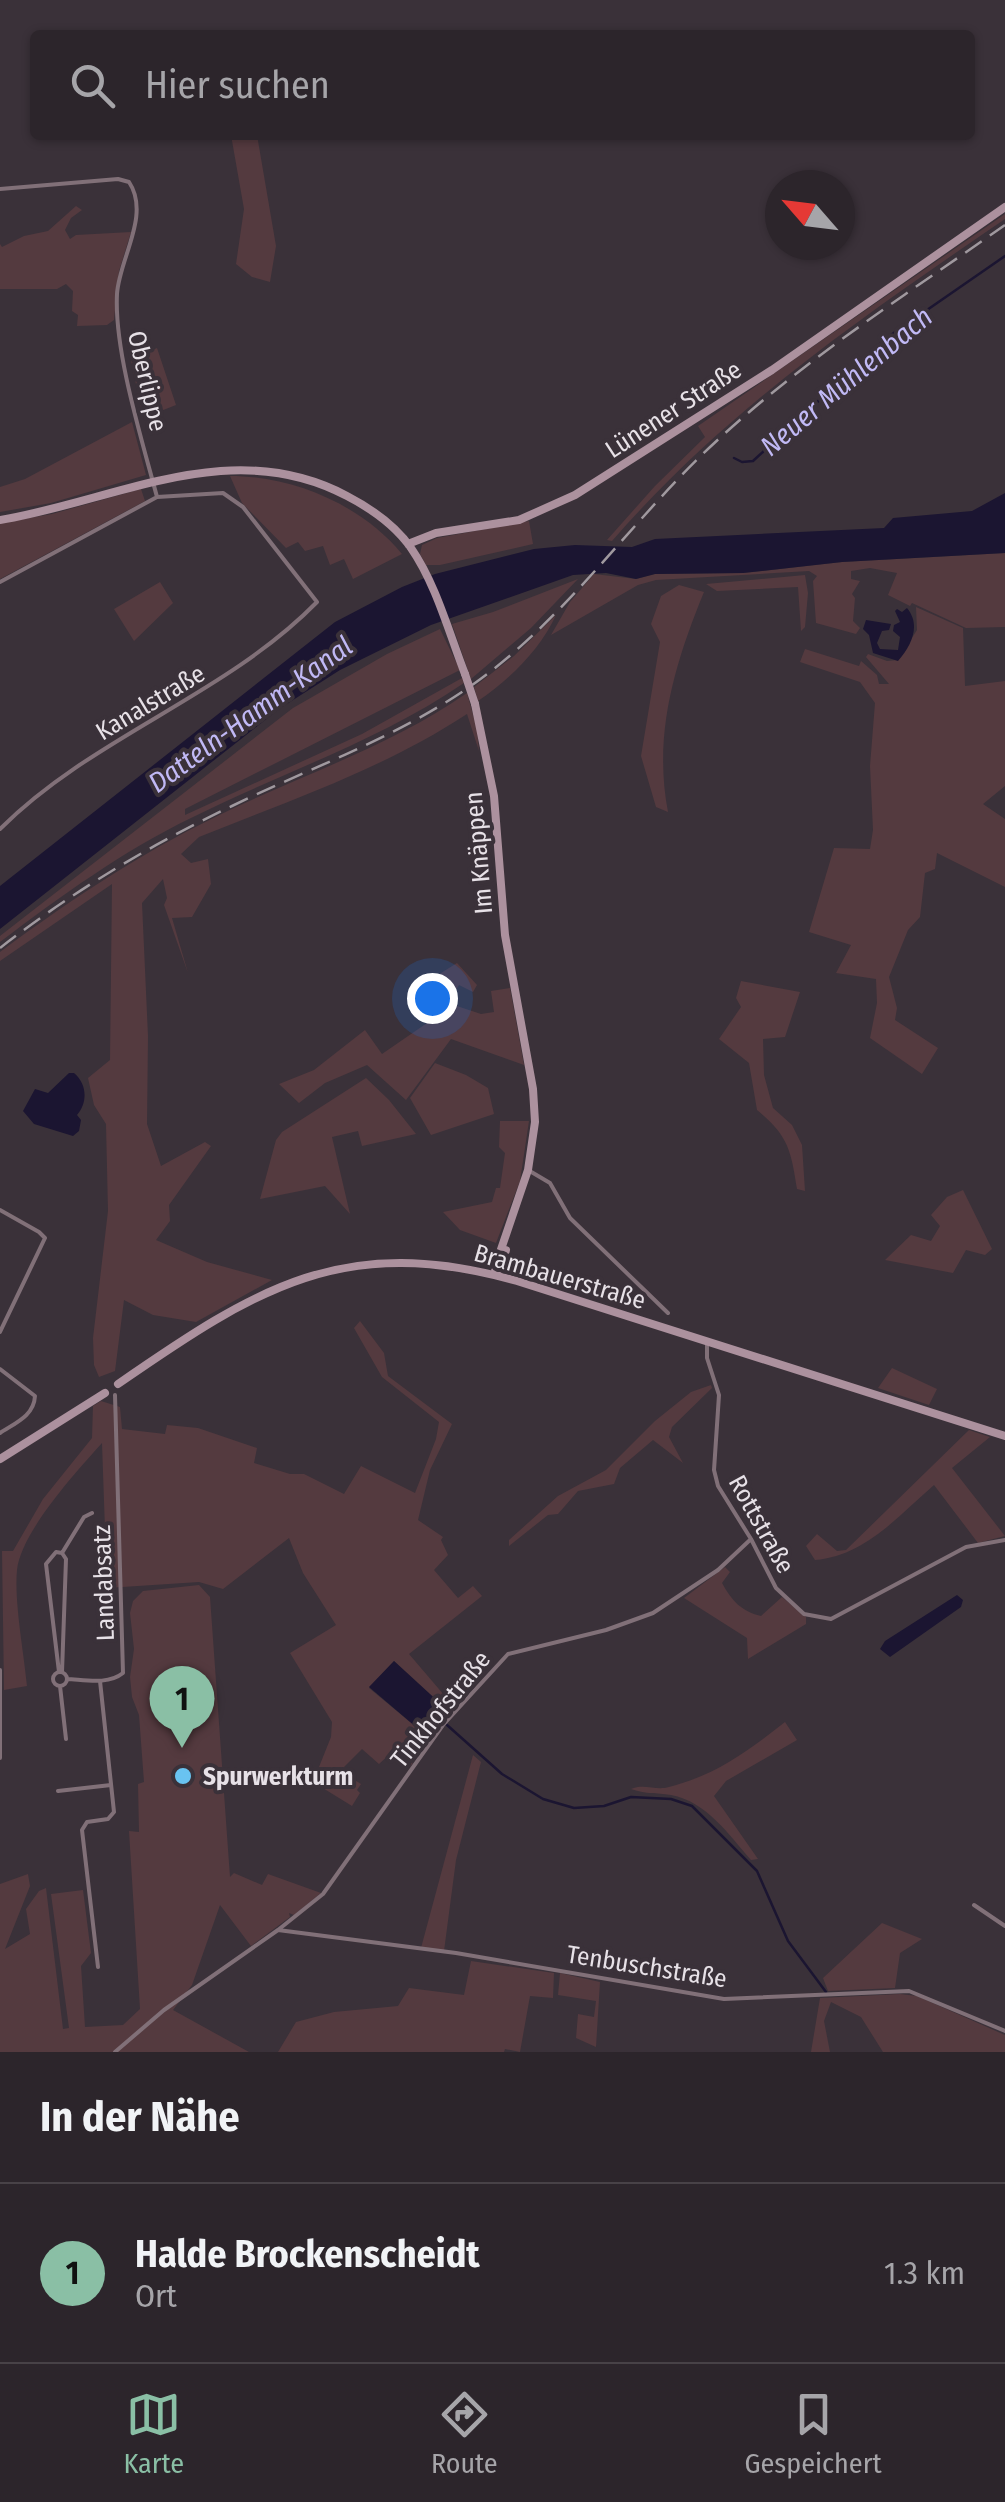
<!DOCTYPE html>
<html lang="de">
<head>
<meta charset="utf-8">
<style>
  body { margin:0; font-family:"Fira Sans Condensed",sans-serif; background:#383137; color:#f1f3f6 }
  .compass { position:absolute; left:765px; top:170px; width:90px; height:90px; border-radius:50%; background:#2c252b; box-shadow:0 2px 8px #0004; rotate:298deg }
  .you { position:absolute; left:432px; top:998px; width:35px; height:35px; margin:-25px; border:8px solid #fff; border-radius:50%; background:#1a73e8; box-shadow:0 0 0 15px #1a73e833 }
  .badge { display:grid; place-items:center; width:65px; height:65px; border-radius:50%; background:#8abfa5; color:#111; font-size:32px; font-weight:700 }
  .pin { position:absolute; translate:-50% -82px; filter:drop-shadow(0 2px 5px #0008) }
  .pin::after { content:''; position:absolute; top:52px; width:35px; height:30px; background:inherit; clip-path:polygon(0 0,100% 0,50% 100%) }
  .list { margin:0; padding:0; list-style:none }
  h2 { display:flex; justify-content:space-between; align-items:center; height:130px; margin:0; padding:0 40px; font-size:42px }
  h2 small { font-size:32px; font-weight:400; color:#a6a5a9 }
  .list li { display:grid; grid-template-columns:65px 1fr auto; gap:30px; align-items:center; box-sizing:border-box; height:180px; padding:0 40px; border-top:2px solid #484247 }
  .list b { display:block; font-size:38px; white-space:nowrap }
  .list p { margin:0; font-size:32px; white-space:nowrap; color:#a6a5a9 }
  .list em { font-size:32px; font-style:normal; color:#a6a5a9 }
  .icon { flex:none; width:55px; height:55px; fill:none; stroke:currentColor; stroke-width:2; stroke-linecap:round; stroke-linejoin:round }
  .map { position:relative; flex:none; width:1005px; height:2052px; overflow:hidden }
  .search { position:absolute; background:#2c252b; box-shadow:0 2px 8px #0004; left:30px; right:30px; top:30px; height:110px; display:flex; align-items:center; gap:25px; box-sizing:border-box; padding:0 35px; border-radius:10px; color:#a6a5a9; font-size:38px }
  .sheet { height:310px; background:#2c252b }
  nav { display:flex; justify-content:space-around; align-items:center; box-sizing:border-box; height:140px; border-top:2px solid #484247; background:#2c252b; font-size:28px; color:#a6a5a9 }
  nav a { display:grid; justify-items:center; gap:5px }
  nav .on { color:#8abfa5 }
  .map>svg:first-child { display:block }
  .green { fill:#543a3f }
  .water { fill:#1b1531 }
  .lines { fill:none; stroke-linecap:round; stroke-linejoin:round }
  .stream { stroke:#1b1531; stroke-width:2.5 }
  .street { stroke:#817078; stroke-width:4 }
  .secondary { stroke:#ac919e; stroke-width:8 }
  .rail { stroke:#a0999f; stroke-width:2.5; stroke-dasharray:20 10; stroke-linecap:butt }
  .secondary-bridge { stroke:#ac919e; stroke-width:8 }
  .poi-dot { fill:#69c3f1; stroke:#3a3139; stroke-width:4 }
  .labels { text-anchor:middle; stroke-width:8; stroke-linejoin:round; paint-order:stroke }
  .street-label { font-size:25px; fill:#e7e1e7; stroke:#3a3139 }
  .poi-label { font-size:25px; font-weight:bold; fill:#e7e1e7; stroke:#3a3139; text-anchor:start }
  .water-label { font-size:28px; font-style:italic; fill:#c1b9f5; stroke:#3a3139 }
</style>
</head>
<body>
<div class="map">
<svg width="1005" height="2052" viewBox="0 0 1005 2052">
  <rect width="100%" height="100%" fill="#3a3139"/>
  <path class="green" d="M231,135h26l19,111 -6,36 -18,-5 -16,-13 8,-55z
    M76,206l6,4 -11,8 -6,12 5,9 6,-4 55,-3 -12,39 -5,49 -7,5 -30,1 1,-11 -6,-4 1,-20 -7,-7 -9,5h-57v-45l2,3 22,-11 24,-5z
    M1005,214v5c-143,98 -278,190 -393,322l-5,-1 48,-54 50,-49 -7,-11z
    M157,348l19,57 -33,13 -12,-58z
    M132,422l14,53 -95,28 -51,9v-25l25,-8z
    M230,476c63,0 132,29 172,78l-49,25 -9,-20 -14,6 -7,-19 -18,5 -7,-9 -12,6 -44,-45z
    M141,489l4,12 -145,78v-56l52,-9z
    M529,521l4,23 -93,21h-14l-6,-11 2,-9 15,-7z
    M1005,553v74l-39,1 -54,-25 -2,3 -22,-11 9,-22 -27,-5 -19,3v8l9,2 -8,13 3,4 -2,23 7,7 -4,6 -40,-11 -3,-42 4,-5 -8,-5 -153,9 -18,5 -87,50 19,-33 24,-28 42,5 19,-5 88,-1 99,-11z
    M805,575l3,18 -3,34 -4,4 -3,-44 -81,4 -11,-7z
    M578,579l-47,49 -60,51 -19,-55 41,-12z
    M160,582l13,21 -39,38 -20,-32z
    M679,585l25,7c-29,71 -51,142 -36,220l-12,-5 -15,-51 19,-114 -9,-18 10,-28z
    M916,607l47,21 2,58 40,-5v105l-22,18 22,15v68l-68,-34 -2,16 -10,4 -5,44 -12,13 -19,47 8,31 -2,12 43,28 -16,26 -52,-36 7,-35 -1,-24 -40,-6 15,-28 -42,-13 25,-84 36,1 3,-19 -3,-64 5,-63 -15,-21 -60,-20 5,-13 54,17 2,-5 16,14 2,9h10l-23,-27 2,-3 19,7 11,-1 19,-30z
    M556,615c-16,35 -46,64 -78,86l-4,-14 40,-31z
    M440,629l20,41 -275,139v6l177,-81 100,-56 2,5c-85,58 -181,89 -273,135 -68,33 -130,78 -191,124v-6l293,-228 94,-54z
    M467,693l10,36 2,22 -12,-37c-84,55 -176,86 -268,123l-18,17 10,9 17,-4 3,25 -19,33 -20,1 16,55 -24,-68 3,-7 -4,-19 -21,24 6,133 -1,88 14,42 44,-24 6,4 -42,59 1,16 -14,19 51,22 65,18 -76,42 -43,-7 -29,-15 -9,71 -16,6 -5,-12 -1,-27 15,-127 -2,-87 -12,-19 -6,-27 22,-18 2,-176 -112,77v-9c74,-55 150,-105 234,-144 79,-37 161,-65 233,-115z
    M457,963l20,22 -4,7 -14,-7 -11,18 33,11 13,-2 -3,-21 19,-3 14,77 -73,-26 -45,61 -39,-35 -42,18 -26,20 -20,-19 35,-14 51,-40 17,24 45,-31 14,-25h-12l-12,-10z
    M741,981l59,11 -15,45 -22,2 1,36 9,33 19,17 10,20 3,46 -8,-2c-6,-39 -9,-54 -40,-79l-8,-47 -30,-24 22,-32 -5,-9z
    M435,1063l31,12 22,13 6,26 -63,21 -21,-37z
    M366,1078l23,22 27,34 -54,12 -4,-15 -26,6 18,77 -25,-28 -65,13 16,-59 6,-8z
    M500,1121h29l-9,60 -24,62 -36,-13 -17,-18 49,-10 4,-14h4l5,-35 -6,-6z
    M963,1190l29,59 -7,6 -19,-5 -13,23 -68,-13 26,-25 20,6 9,-15 -9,-11 16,-18z
    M360,1321l24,32 4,23 64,48 -22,46 -12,50 25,17 -2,3 7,15 -14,15 24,28 15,-12 9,10 -73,58 41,48 -7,4 -49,-45 -25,27 58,48 -1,8 -16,23 -19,-14 -12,11 -17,-15 -18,18 6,10 11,7 -4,6 3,3 -8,13 -39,-24 18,-45 1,-15 -42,-69 46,-28 -33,-52 -14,-35 -66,51 -24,-7 -92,6 -5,-145c-26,29 -81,89 -85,127 -3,32 7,83 10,116l-23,4 -2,-139h11l30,-52 49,-61 1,-32 8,-5 19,6 2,22 43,5 2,-9 31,3 59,20 -3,15 36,11h14l40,20 17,-28 54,27 21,-54 3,-17 -57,-45 -28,-49z
    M892,1368l45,21 -8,16 -51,-17z
    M711,1385l1,3 -40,39 -3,10 14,26 -30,-23 -33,28 -6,16 -36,7 -20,23 -10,1 -39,31v-6l49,-44 48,-26 49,-49 36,-29z
    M969,1430l21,7 -38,31 53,68 -27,7 -44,-58c-36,31 -69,71 -119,75l-9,-14 11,-12 20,17 9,-1z
    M725,1567l5,5 -8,11c10,18 19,28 39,33l21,-19 24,20v7l-58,35 -1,-21 -63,-40z
    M199,1585l11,12 20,280 4,-4 28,12 6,-11 53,19 -27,22 -5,-2 1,4 -39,29 -31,-41 -28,80 -19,25 76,42h-249v-168l28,-10 2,12 -25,63 25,-15 -4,-25 13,-18 7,-3 17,141 6,-1 -18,-134 32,-4 8,63 -10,13 4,61 38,-2 17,-16 -11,-178 10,1 -1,-48 6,-2 -5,-67 -7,-18 -2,-20 4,-28 -4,-36 3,-12 10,-10z
    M785,1722l12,18 -71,41 -12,15 44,63 -7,1c-23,-26 -44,-58 -80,-65 -16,-3 -23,0 -40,-6 13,-6 25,2 38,-2 47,-12 79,-36 116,-65z
    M473,1755l8,7 -25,98 -12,91 -23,-3z
    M882,1923l40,16 -22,14 -5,35 -67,3 -5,-13z
    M471,1961l83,12 -1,25 -23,-2 -10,56 -15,-3 -1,3h-226l18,-30 38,-10 64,-6 11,-18 55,7z
    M560,1973l40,9 -4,65 -20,-9 2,-24 16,3 2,-16 -38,-6z
    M900,1994l17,2 88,39v17h-122l-22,-35 -30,-15 -7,19 6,31h-19l9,-54z"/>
  <path class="water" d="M1005,493v60l-163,9 -99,11 -88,1 -19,5 -30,-6 -33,2 -142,50 -91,45 -61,39 -279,220v-43l335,-264 67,-35 33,-13 99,-25 41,-4 57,2 23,-8 229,-11 9,-10 79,-7z
    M907,608c14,17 5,37 -9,53l-25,-8 -4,-18 -6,-6 3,-9 25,4 -2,6 -7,1 -5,12 3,6 18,1 2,-13 -7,-6 1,-6 6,-3 -5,-11 2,-2 5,3z
    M69,1073h5c13,11 14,29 3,42l4,5 -2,11 -6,5 -39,-12 -11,-13 12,-22 13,4z
    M957,1595l6,5 -2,7 -71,50 -10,-8 5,-8z
    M394,1661l49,45 -20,27 -54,-46z"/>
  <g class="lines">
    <path class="stream" d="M734,458l8,4 11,-1 135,-124 117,-81
      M435,1716l8,6
      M447,1725l55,49 41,25 31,9 30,-2 27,-9 40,2 21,7 65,65 31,70 38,51"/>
    <path class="street" d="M0,189l118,-10 11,3c22,33 -10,77 -12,112 -3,57 25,146 40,203
      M0,582l157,-85 66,-4 20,14 74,95c-92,94 -224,134 -317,227
      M528,1170l22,13 20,35 98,95
      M0,1210l39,22 6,6 -45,94
      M707,1342v16l12,37 -5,75 4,16 33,53 25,49 28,26 27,5 135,-72 39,-7
      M0,1369l35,27c-1,20 -20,27 -35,37
      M62,1553l22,-36 8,-4
      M0,1670v88
      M53 1679a7 7 0 1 1 14 0a7 7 0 1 1-14 0Z
      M59,1672l-13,-108 10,-12 6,1 4,6 -4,113
      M67,1679c19,1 41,6 56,-6l-8,-278
      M60,1686l6,53
      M58,1791l53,-6
      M974,1905l31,21
      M278,1930l178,23 268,46 185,-8 96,40
      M98,1967l-16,-137 5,-8 21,-3 6,-7 -14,-131
      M115,2052l49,-42 114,-80 45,-36 120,-169 65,-71 98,-24 47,-17 65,-43 33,-31"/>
    <path class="secondary" d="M0,520c116,-19 231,-86 347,-24 25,13 48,29 64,52 25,36 38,85 54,126
      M408,544l28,-11 83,-13 56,-25 197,-125 233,-163
      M475,704l19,92 11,139 28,154 2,33 -7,48 -33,97 1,8
      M496,1275l5,-6 5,-19
      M118,1384c139,-96 226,-152 399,-103l488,155
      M0,1459l105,-66"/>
    <path class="rail" d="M0,948c72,-56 150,-103 232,-142 82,-40 167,-69 243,-123 90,-64 154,-159 234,-235 90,-85 195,-152 296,-223"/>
    <path class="secondary-bridge" d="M465,674l10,30"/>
  </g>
  <circle class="poi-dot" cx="183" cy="1776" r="10"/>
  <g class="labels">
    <g class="street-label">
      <text transform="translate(148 381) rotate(77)" y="9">Oberlippe</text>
      <text transform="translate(673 409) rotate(-33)" y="9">Lünener Straße</text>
      <text transform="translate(150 702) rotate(-31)" y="9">Kanalstraße</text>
      <text transform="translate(478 853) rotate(-95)" y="9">Im Knäppen</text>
      <text transform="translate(560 1276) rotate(16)" y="9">Brambauerstraße</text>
      <text transform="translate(762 1524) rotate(61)" y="9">Rottstraße</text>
      <text transform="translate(103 1583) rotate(-92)" y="9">Landabsatz</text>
      <text transform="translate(440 1709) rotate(-51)" y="9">Tinkhofstraße</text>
      <text transform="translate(647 1966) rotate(9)" y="9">Tenbuschstraße</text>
    </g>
    <g class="poi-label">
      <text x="203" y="1785">Spurwerkturm</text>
    </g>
    <g class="water-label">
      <text transform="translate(846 381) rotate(-40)" y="10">Neuer Mühlenbach</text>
      <text transform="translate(250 714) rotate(-36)" y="10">Datteln-Hamm-Kanal</text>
    </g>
  </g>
</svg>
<svg class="compass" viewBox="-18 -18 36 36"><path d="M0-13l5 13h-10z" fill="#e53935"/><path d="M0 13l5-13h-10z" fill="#a6a5a9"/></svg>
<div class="you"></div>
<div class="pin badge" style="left:182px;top:1748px">1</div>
<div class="search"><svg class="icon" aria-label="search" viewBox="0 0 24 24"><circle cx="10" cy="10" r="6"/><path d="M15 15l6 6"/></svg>Hier suchen</div>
</div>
<section class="sheet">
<h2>In der Nähe<small></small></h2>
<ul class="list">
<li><span class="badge">1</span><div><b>Halde Brockenscheidt</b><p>Ort</p></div><em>1.3 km</em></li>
</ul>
</section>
<nav>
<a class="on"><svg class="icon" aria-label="map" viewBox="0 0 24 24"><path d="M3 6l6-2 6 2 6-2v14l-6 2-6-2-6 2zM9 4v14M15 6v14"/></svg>Karte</a>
<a><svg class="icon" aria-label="directions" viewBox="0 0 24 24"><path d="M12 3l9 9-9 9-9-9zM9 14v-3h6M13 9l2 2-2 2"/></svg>Route</a>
<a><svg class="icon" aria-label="saved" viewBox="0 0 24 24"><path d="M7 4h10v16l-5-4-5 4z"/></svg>Gespeichert</a>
</nav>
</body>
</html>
